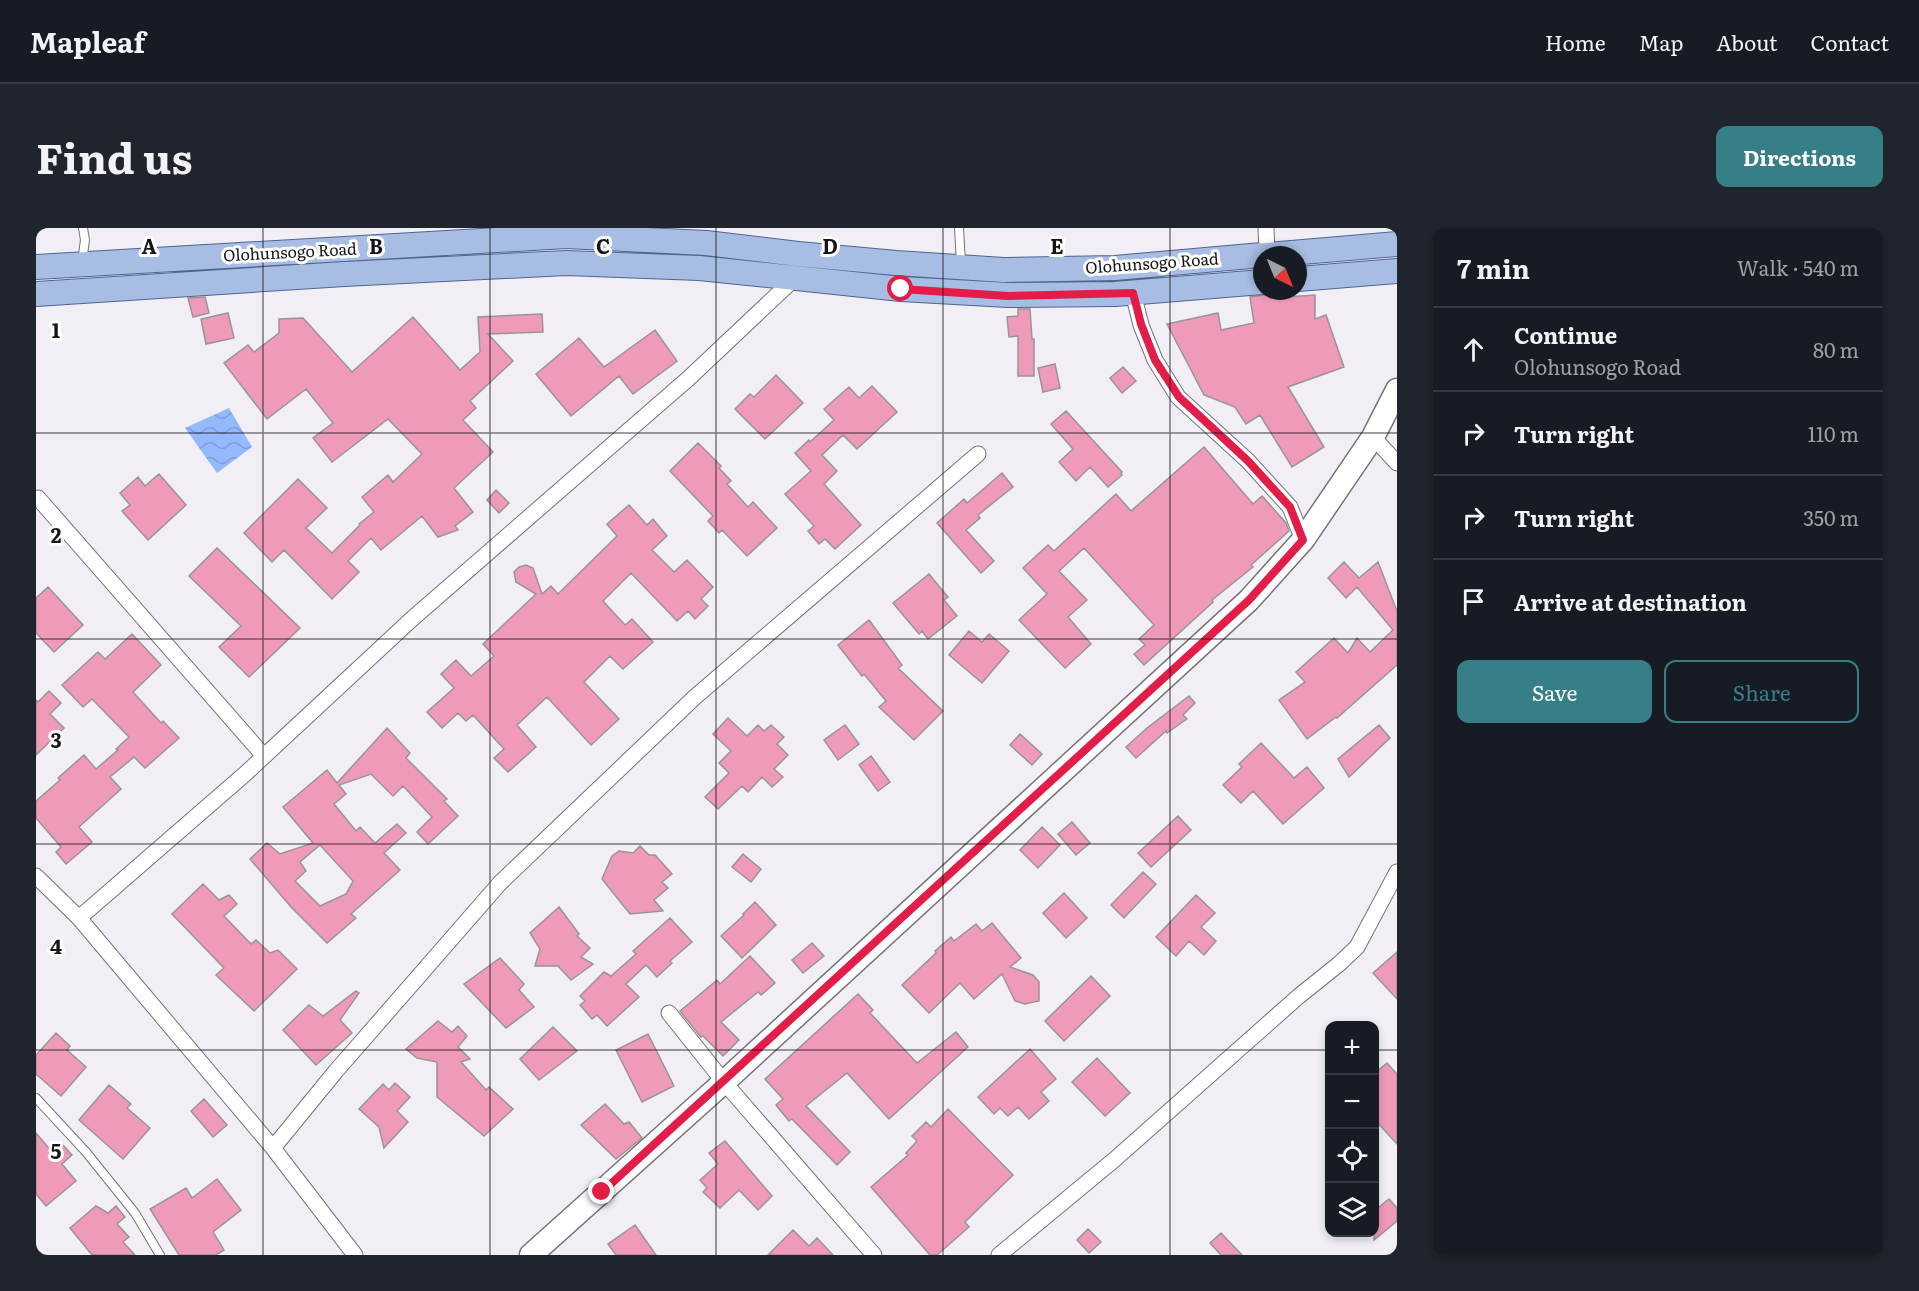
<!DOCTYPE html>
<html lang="en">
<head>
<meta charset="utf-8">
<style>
  body { margin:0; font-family:Literata,serif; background:#20242c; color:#f1f3f6 }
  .controls { position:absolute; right:18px; bottom:18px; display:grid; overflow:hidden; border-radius:12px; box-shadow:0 3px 9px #0003 }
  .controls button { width:54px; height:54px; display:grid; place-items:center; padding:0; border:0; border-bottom:2px solid #363941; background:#171b24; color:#f1f3f6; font:30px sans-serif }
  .compass { position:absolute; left:1217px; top:18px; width:54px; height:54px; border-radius:50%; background:#171b24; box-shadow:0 3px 9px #0003; rotate:137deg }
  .stop { position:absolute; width:18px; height:18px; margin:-14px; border:4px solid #e11d48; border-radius:50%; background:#fff }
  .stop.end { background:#e11d48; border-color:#fff; box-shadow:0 2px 6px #0008 }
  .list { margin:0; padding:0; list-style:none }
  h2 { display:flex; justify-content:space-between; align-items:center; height:78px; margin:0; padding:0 24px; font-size:26px }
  h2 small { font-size:20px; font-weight:400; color:#9ea1a6 }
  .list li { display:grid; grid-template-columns:39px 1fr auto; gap:18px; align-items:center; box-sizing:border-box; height:84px; padding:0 24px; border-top:2px solid #363941 }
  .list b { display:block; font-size:22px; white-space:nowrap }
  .list p { margin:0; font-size:20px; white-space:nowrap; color:#9ea1a6 }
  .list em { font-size:20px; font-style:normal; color:#9ea1a6 }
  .actions { display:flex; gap:12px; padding:18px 24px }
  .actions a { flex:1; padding:14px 0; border:2px solid #377f86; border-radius:12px; text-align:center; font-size:21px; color:#377f86 }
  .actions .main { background:#377f86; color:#fff }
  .icon { flex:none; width:33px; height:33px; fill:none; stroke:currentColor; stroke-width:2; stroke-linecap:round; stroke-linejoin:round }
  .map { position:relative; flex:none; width:1361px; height:1027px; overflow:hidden; border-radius:12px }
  header { display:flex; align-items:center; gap:36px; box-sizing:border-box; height:84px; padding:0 30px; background:#171b24; border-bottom:2px solid #363941 }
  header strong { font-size:28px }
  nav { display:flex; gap:33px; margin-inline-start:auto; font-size:21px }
  .intro { display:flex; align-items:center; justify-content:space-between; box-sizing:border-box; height:144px; padding:0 36px }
  h1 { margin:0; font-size:42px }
  .button { padding:15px 27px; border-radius:12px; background:#377f86; color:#fff; font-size:21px; font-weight:700 }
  main { display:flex; gap:36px; padding:0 36px }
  aside { flex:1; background:#171b24; border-radius:12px; box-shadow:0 3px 9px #0003 }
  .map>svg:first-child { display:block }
  .water { fill:url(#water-waves) }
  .building { fill:#ef9ab9; stroke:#9a9496; stroke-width:1.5; fill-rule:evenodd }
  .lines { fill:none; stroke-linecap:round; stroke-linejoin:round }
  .lane-casing { stroke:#757378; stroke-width:10 }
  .street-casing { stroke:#757378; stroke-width:17 }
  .secondary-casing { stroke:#757378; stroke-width:25 }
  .primary-casing { stroke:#4e6590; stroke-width:26 }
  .lane { stroke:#fff; stroke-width:8 }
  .street { stroke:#fff; stroke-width:15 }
  .secondary { stroke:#fff; stroke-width:22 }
  .primary { stroke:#a7bde3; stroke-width:24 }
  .route { stroke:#e11d48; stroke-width:8 }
  .grid { fill:none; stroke:#151416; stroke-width:1.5; stroke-opacity:0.55 }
  .labels { text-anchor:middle; stroke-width:6; stroke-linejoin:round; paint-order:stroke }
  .street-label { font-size:16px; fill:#151416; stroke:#fff }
  .grid-label { font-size:20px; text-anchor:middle; font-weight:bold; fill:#151416; stroke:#fff; stroke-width:6; stroke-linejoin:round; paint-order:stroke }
</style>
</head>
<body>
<header>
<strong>Mapleaf</strong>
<nav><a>Home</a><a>Map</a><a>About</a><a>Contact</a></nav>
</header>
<div class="intro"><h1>Find us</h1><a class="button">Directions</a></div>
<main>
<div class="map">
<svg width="1361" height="1027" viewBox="0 0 1361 1027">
  <defs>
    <pattern id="water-waves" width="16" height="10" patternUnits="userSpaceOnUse" patternTransform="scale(1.5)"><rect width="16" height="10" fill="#95b9fe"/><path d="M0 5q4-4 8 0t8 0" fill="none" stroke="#809ed9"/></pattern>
  </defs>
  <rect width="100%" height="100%" fill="#f1eff5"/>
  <path class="water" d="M193,180l23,39 -35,26 -32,-45z"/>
  <path class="building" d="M1234,66v4l45,-3v24l11,-4 18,52 -56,20 36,60 -32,20 -32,-52 -14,9 -11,-17 -31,-12 -37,-71 51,-11 3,17 33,-7 -4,-26z
    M169,69l4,16 -16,4 -5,-19z
    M982,81h12l2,30h2v37h-16v-40l-9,1 -2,-20 11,-1z
    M192,85l6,25 -28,6 -5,-25z
    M506,86l1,18 -55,2 25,27 -43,40 6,7 -13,12 30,32 -39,36 19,24 -18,14 3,4 -20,7 -16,-21 -41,34 -10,-12 -23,23 11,11 -27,27 -48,-49 -12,12 -28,-29 54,-54 29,29 -21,20 26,25 28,-28 -1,-1 15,-12 -12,-15 26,-22 5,7 29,-28 -34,-35 -56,43 -19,-24 20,-15 -27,-34 -39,30 -43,-56 24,-18 6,7 25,-19v-14l24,-1 49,54 61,-55 47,53 20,-18 -2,-35z
    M619,102l22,31 -44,33 -14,-18 -48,40 -35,-42 43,-36 25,29z
    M1019,136l5,24 -17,4 -5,-24z
    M1087,139l13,14 -14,12 -12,-15z
    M740,147l27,28 -38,36 -30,-30 15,-15 4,3z
    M836,158l25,26 -40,37 -14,-14 -21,20 15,16 -13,13 37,41 -26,24 -10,-10 -6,5 -11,-13 6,-5 -29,-32 26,-23 -16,-18 14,-13 1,2 24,-22 -10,-11 25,-22 10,11z
    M1030,183l56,61 -1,2 1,1 -14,12 -18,-20 -14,14 -17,-19 14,-13 -22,-25z
    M662,215l23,23 -2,2 12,13 -4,3 21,23 5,-5 24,26 -30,28 -25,-26 -3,3 -11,-12 5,-5 -43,-45z
    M1168,219l49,57 9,-8 24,27 3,8 -38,34 2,2 -41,33 1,2 -69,63 -10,-11 11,-9 -6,-6 15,-14 -70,-77 -25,23 28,29 -19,17 23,27 -26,24 -46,-48 28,-26 -24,-26 25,-23 6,6 62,-57 15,17z
    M966,245l11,14 -35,28 2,3 -14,12 28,31 -13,12 -44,-50 27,-24 3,4z
    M123,246l27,31 -38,35 -26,-29 8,-6 -10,-12 18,-16 7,9z
    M460,262l13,13 -10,10 -12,-13z
    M593,277l18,20 6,-6 14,17 -15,14 22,22 13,-12 26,27 -12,12 7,7 -13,13 -7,-8 -11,10 -46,-48 -28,28 22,24 7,-6 21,23 -30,27 -13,-13 -26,26 35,37 -28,26 -44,-48 -30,28 19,22 -28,25 -14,-14 10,-9 -31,-34 -7,6 -8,-8 -16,15 -15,-16 27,-24 -13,-14 15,-14 15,16 23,-20 -11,-12 53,-50 -20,-12 -2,-10 5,-5 7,-2 7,3 9,26 9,-8 7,8 59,-58 -10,-12z
    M181,320l83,80 -51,49 -30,-30 22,-21 -52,-50z
    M1308,334l15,16 19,-16 19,49v54l-60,53 -1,-1 -29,22 -28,-39 26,-18 -9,-10 38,-34 14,15 9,-15 13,14 23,-22 -36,-43 -11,11 -18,-20z
    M893,346l19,23 -4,3 13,16 -29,23 -6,-8 -3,3 -26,-31z
    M12,359l35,38 -29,27 -18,-19v-35z
    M833,392l33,45 -4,3 45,43 -29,29 -35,-33 7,-6 -22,-27 -2,2 -24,-31z
    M933,403l13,11 7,-8 20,17 -27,32 -33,-28z
    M96,406l29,31 -28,27 28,31 2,-2 16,17 -34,30 -11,-11 -24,20 11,12 -42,38 13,15 -26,22 -10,-12 5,-5 -25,-29v-17l24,-21 -2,-2 26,-23 12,14 22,-19 -2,-1 13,-12 -37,-38 -9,8 -21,-22 36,-33 7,7z
    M13,463l12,12 -11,11 14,14 -28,27v-55l2,2z
    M1153,468l6,7 -12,12 4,4 -20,14 -1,-2 -30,27 -10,-11 21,-19z
    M692,490l19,18 11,-11 6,6 7,-6 13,12 -7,7 11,11 -14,14 9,8 -11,10 -10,-10 -14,15 -6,-6 -24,23 -13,-12 24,-24 -10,-10 12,-12 -18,-17z
    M809,497l14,19 -21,16 -14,-20z
    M1343,497l11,13 -41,39 -11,-18z
    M351,500l23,25 -4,5 41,41 -3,2 14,15 -30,28 -11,-12 15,-15 -29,-31 -10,10 -22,-22 -32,11 7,9 -12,10 22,27 4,-4 15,16 22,-19 9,9 -22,20 16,17 -49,44 5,4 -29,25 -36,-36 -41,-48 17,-16 13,11 33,-11 -30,-36 44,-37 10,13zM284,617l33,36 -7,13 -26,12 -25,-25 11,-10 -6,-9z
    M984,506l22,20 -10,11 -22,-20z
    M1225,515l33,35 13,-11 17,21 -41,36 -30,-33 -12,12 -18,-18 19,-18 -3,-3z
    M835,528l19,26 -12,9 -19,-26z
    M1142,588l13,14 -40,37 -13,-14z
    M1036,594l18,21 -14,12 -18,-21z
    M1006,599l18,18 -22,23 -18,-18z
    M604,618l9,9h6l17,19 -10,8 6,6 -14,12 9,11 -33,3 -28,-35 10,-23 7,-5 14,2z
    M707,626l18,15 -10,13 -19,-15z
    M1107,644l13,12 -32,34 -13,-13z
    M167,656l16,16 10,-5 8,9 -13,12 27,28 5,-4 14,13 8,-3 19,19 -43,42 -38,-36 8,-7 -52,-54z
    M1028,665l23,25 -21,20 -23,-25z
    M1160,667l19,18 -14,14 15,14 -12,14 -15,-14 -13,15 -20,-19z
    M719,674l21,23 -34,33 -21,-22 23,-21 -1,-1z
    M523,679l20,27 -2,2 13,12 -9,9 12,7 -22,16 -13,-14h-23l5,-17 -10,-16z
    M634,690l22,24 -22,19 2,2 -15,14 -11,-12 -20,19 13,13 -32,29 -10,-11 -5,4 -12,-14 5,-4 -5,-5 24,-24 7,4 25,-22 -3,-3z
    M956,695l29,35 -11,9 23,8 6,7v19l-14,3 -10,-3 -13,-27 -28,25 -14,-16 -31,30 -27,-28 34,-32 -1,-2 16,-14 3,4 22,-17 6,7z
    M776,715l12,13 -21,17 -11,-13z
    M1361,724v47l-24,-26z
    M714,728l25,27 -14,12 -3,-3 -37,30 18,18 -16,16 -20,-20 -2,1 -21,-26 37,-31 3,4z
    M464,730l24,26 -5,6 15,17 -28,21 -42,-44z
    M1055,748l19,20 -46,45 -19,-20z
    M320,763l3,2 -19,27 12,13 -36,32 -33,-35 26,-25 14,11z
    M822,766l15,16 -3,3 47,50 39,-31 12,15 -79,72 -42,-46 -41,33 44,46 -13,13 -45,-46 -3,2 -13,-16 7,-6 -18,-20z
    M402,793l14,11 6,-6 9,10 -9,11 12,12 -9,3 25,28 3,-3 24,22 -29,27 -47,-39v-35l-20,-4 -11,-9z
    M517,799l24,24 -38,29 -19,-21z
    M20,805l14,13 -3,4 19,17 -25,29 -25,-22v-19z
    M612,806l26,52 -32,16 -26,-52z
    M994,821l26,30 -15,13 8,9 -20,18 -11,-12 -10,9 -8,-8 -6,6 -16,-17z
    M1061,830l33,35 -25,23 -33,-34z
    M1351,835l10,11v70l-23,-25v-45z
    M359,855l15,14 -13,14 11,11 -24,26 -5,-21 -20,-18 24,-25 6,6z
    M73,857l22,19 -4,4 23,20 -27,31 -44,-39z
    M168,871l23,26 -14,12 -22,-26z
    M569,876l19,20 5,-2 13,16 -26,21 -35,-34z
    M912,881l65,66 -48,47 4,5 -32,28h-7l-59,-68 37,-32 -2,-2 11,-12 -5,-5 14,-14 5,5z
    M0,905l16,19 10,-8 10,11 -10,9 14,17 -30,25 -10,-12z
    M689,913l47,55 -14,14 -19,-20 -19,18 -17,-16 4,-4 -7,-8 18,-16 -9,-11z
    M181,951l24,31 -28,22 11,18 -8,5h-37l-29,-46 36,-21 6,10z
    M1353,971l8,9v13l-23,19v-29z
    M60,978l12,7 8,-7 9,11 -8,7 12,13 -6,5 12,13h-43l-22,-27z
    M599,997l21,30h-40l-8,-11z
    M1052,1001l13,13 -12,11 -12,-13z
    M757,1002l16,16 8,-8 16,17h-65z
    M1185,1005l21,22h-21l-11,-12z"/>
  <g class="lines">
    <defs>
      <path id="lane" d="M923,0l2,35
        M46,34l3,-22 -2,-12
        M0,870l50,54 49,61 25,42"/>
      <path id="street" d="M1230,0l1,27
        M1097,65l8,32 14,35 23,37 70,64 42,46 13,33
        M1337,209l24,26
        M2,270l226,258
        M0,648l43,42 194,230 82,107
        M43,690l166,-144 168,-156 276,-240 106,-100
        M633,785l55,69 150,173
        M237,920l63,-77 164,-188 195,-186 283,-243
        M963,1027l115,-95 185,-164 40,-32 18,-17 40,-75"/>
      <path id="secondary" d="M495,1027l193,-173 525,-482 54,-60 70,-103 24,-47"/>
      <path id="primary" d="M1231,27l130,-11
        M0,39l530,-31 140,7 92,11 98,9 108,7 111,-2 147,-13
        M1262,51l99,-8
        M0,66l308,-20 222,-11 133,5 202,21 107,6 107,-1 147,-12"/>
    </defs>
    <use href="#lane" class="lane-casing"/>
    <use href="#street" class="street-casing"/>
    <use href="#secondary" class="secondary-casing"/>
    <use href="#primary" class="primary-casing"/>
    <use href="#lane" class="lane"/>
    <use href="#street" class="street"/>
    <use href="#secondary" class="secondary"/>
    <use href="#primary" class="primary"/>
  </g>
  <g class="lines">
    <path class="route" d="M566,964l647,-592 54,-60 -13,-33 -42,-46 -69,-64 -24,-37 -14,-36 -8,-31 -125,3 -107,-7"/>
  </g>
  <path class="grid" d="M227,0v1027M454,0v1027M680,0v1027M907,0v1027M1134,0v1027M0,205h1361M0,411h1361M0,616h1361M0,822h1294M1338,822h23"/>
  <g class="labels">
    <g class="street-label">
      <text transform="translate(254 24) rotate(-3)" y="6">Olohunsogo Road</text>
      <text transform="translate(1116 35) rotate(-4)" y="6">Olohunsogo Road</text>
    </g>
  </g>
  <g class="grid-label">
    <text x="113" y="26">A</text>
    <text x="340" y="26">B</text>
    <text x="567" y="26">C</text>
    <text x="794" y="26">D</text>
    <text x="1021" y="26">E</text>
    <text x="20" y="110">1</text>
    <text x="20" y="315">2</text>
    <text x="20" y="520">3</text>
    <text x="20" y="726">4</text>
    <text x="20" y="931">5</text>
  </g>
</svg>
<div class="controls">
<button>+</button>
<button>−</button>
<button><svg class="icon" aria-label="locate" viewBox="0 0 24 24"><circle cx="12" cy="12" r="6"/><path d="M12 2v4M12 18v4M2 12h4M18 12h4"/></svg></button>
<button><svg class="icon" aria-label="layers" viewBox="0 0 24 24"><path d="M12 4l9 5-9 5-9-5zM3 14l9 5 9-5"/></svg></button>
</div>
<svg class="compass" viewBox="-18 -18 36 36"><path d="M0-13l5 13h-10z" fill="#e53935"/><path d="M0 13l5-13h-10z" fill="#9ea1a6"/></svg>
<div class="stop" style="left:865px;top:61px"></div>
<div class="stop end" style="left:566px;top:964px"></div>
</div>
<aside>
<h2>7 min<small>Walk · 540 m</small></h2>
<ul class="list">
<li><svg class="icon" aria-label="ahead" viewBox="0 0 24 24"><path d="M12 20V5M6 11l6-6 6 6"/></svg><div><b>Continue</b><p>Olohunsogo Road</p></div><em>80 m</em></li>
<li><svg class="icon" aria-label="right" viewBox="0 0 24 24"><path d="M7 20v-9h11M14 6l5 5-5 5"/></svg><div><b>Turn right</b></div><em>110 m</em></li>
<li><svg class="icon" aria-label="right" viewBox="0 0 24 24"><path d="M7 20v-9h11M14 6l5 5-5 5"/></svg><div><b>Turn right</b></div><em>350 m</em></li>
<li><svg class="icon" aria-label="arrive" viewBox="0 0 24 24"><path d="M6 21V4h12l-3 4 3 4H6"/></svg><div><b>Arrive at destination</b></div></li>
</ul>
<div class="actions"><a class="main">Save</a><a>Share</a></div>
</aside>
</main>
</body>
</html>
